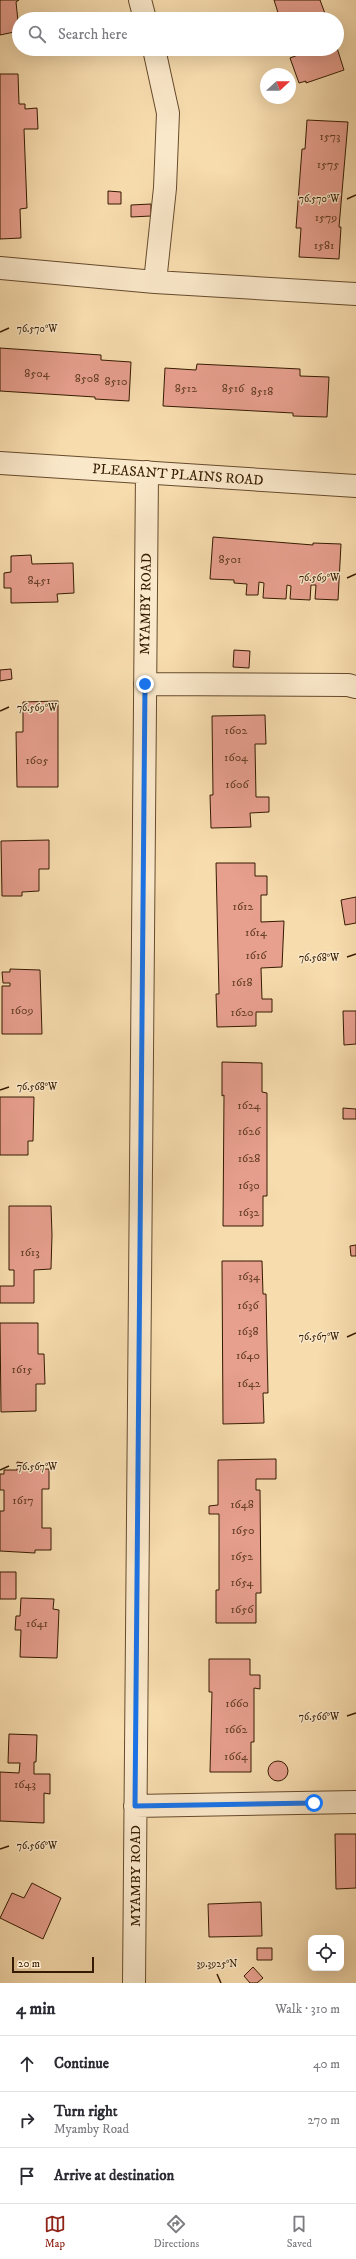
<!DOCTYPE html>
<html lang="en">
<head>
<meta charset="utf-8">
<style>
  body { margin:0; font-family:"IM FELL DW Pica",serif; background:#f2f2f3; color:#2b2b33 }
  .controls { position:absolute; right:12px; bottom:12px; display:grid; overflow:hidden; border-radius:8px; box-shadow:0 4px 16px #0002 }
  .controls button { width:36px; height:36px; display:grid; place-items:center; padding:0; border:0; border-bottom:1px solid #e1e1e2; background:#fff; color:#2b2b33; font:20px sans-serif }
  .compass { position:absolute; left:260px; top:68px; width:36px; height:36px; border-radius:50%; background:#fff; box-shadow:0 4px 16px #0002; rotate:69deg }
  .scale { position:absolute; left:12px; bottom:10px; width:82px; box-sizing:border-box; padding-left:4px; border:2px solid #351b01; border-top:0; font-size:11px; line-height:14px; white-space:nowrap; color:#351b01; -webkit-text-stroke:3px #fae8ca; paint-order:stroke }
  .stop { position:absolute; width:12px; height:12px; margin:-9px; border:3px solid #1a73e8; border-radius:50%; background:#fff }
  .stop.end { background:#1a73e8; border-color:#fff; box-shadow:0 1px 4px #0008 }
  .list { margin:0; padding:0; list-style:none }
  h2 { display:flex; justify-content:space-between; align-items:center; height:52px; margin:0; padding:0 16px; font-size:17px }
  h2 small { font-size:13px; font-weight:400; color:#7c7c81 }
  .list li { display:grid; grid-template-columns:26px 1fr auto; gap:12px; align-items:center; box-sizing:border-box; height:56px; padding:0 16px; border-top:1px solid #e1e1e2 }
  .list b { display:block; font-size:15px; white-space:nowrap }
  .list p { margin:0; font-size:13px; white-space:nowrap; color:#7c7c81 }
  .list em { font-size:13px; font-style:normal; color:#7c7c81 }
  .icon { flex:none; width:22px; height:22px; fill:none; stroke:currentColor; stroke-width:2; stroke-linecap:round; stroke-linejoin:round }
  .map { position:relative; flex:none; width:356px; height:1983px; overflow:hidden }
  .search { position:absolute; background:#fff; box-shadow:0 4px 16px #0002; left:12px; right:12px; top:12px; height:44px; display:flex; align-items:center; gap:10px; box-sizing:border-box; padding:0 14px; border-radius:22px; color:#7c7c81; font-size:15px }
  .sheet { height:220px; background:#fff }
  nav { display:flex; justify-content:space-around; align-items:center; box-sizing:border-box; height:56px; border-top:1px solid #e1e1e2; background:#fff; font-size:11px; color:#7c7c81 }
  nav a { display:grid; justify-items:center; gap:2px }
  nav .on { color:#8f2418 }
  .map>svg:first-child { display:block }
  .building { fill:#e79f8e; stroke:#351b01 }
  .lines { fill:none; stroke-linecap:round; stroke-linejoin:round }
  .minor-casing { stroke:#664b2c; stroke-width:24 }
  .minor { stroke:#fae8ca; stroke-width:22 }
  .route { stroke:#1a73e8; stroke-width:5 }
  .ticks { fill:none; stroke:#351b01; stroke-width:1.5 }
  .labels { text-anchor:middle; stroke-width:3; stroke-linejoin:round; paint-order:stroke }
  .number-label { font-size:12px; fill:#623c24 }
  .street-label { font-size:14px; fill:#351b01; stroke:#fae8ca }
  .ticks-label { font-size:10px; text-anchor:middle; fill:#351b01; stroke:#fae8ca; stroke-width:3; stroke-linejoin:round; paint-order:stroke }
</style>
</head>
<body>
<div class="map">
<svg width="356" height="1983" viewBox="0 0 356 1983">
  <rect width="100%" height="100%" fill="#f7dcae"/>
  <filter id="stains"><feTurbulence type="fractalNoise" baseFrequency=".005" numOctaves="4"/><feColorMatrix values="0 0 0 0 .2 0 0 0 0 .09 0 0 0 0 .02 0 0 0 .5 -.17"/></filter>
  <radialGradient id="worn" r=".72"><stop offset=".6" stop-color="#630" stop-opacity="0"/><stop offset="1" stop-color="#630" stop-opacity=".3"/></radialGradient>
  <path class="building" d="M0,0h19l-3,2 3,29 -19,4z
    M274,0h46l7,19h-47z
    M337,48l7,22 -38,13v-2l-7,2 -9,-25 8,-3 -1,-2 -4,2 -2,-6z
    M0,74h18l1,30h6v5l12,-1 1,21h-14l3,79 -7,1 1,29 -21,1z
    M307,120l41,2 -9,105h2l-2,32 -40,-2 2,-29h-5l6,-79h3z
    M108,191l13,1v12h-13z
    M151,204v12l-20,1v-12z
    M0,348l101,7v5l30,2 -2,39 -34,-2v-2l-95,-6z
    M197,364l103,5v7l29,1 -2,40 -34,-1v-3l-130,-7 2,-38 31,2z
    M213,537l100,8v-2l28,1 -3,56 -23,-1 1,-14h-5l-1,15 -20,-1 1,-13 -4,-1 -1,14 -23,-1 1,-15 -5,-1 -1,13h-12l1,-11 -13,-1v-3l-24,-1z
    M31,555l1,9 41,-1 1,30 -17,1 1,8 -47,1v-15h-7v-15l7,-1v-16z
    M234,650l16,1 -1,17 -16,-1z
    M11,669l1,10 -12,2v-11z
    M58,701v86h-41l-1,-55h7v-30z
    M265,715l1,29h-11l1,53h13v15l-19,1 1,14 -40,1 -1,-33h3l-1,-79z
    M49,840v29h-10v22l-17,1v4h-20l-1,-55z
    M216,863h39v13h12v19h-6v27l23,-1 -2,46 -21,1 1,31h10v13h-16v14l-39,1 -1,-33h3z
    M356,897v26l-11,2 -4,-25z
    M10,969l30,1 2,64h-40v-48h8v-3h-7l-1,-11h8z
    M343,1011h13v33l-12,1z
    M222,1062l40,1v29l5,1v103h-4v30h-40l1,-131 -2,1z
    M0,1097h34l-1,44h-5v14h-28z
    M343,1108l13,1v10h-13z
    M9,1206h42l1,29 -1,34 -17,1v33h-34v-17h14v-16h-5z
    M356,1245v11h-5l-1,-10z
    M222,1261h40l1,33h3l2,99h-5l1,30 -41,1z
    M0,1323h38v31h6l1,30h-9v27l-35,1z
    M276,1459v20h-20v11h4l1,103h-5v30h-40v-33h3v-76h-10v-8l9,-1v-45z
    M17,1462l7,1v6h25v20h-7v39h9v22h-16v3l-35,-2v-40h4v-21h-4v-16h4v-4h13z
    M0,1572h16v27h-16z
    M21,1598l33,1 -1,10 6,1 -2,48 -37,-1 1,-27h-6l1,-14h4z
    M209,1659h41v16h10v14l-6,-1v54h-3v30h-41l2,-80h-3z
    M9,1734l28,1 -1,27h-2v12h16v20l-6,-1v30l-44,-2v-49l19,1 1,-10h-12z
    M268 1771a10 10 0 1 1 20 0a10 10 0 1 1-20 0Z
    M335,1834h21v54l-20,1z
    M32,1883l29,15 -18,41 -43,-21 12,-25 12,5z
    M261,1902l1,34 -53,1 -1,-33z
    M257,1948h15v12h-15z
    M253,1967l10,11 -6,5h-7l-6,-7z"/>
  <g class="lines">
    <defs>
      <path id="minor" d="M140,0l5,19
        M154,49l14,64 -3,75 -10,94
        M0,268l155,14 201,12
        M0,463l356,23
        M145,684l203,1 8,2
        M135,1806l221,-4
        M134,1983l13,-1511"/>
    </defs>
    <use href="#minor" class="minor-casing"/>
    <use href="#minor" class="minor"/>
  </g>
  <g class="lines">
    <path class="route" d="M145,684l-10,1122 179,-3"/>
  </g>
  <path class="ticks" d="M347,199l9,-4M0,332l9,-4M347,578l9,-4M0,711l9,-4M347,957l9,-3M0,1090l9,-3M347,1337l9,-4M0,1470l9,-4M347,1716l9,-3M0,1849l9,-3M217,1974l4,9"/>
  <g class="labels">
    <g class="number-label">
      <text x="330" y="140">1573</text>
      <text x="328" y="168">1575</text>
      <text x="326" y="221">1579</text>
      <text x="324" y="249">1581</text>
      <text x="37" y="377">8504</text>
      <text x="87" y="382">8508</text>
      <text x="116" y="385">8510</text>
      <text x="186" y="392">8512</text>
      <text x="233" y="392">8516</text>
      <text x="262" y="395">8518</text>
      <text x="230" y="563">8501</text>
      <text x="39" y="584">8451</text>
      <text x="236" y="734">1602</text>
      <text x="236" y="761">1604</text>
      <text x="37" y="764">1605</text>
      <text x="237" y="788">1606</text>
      <text x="243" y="910">1612</text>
      <text x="256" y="936">1614</text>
      <text x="256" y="959">1616</text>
      <text x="242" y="986">1618</text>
      <text x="22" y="1014">1609</text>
      <text x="242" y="1016">1620</text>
      <text x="249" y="1109">1624</text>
      <text x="249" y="1135">1626</text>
      <text x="249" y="1162">1628</text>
      <text x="249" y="1189">1630</text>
      <text x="249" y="1216">1632</text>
      <text x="30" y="1256">1613</text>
      <text x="249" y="1280">1634</text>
      <text x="248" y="1309">1636</text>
      <text x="248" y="1335">1638</text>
      <text x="248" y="1359">1640</text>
      <text x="22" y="1373">1615</text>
      <text x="249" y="1387">1642</text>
      <text x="23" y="1504">1617</text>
      <text x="242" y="1508">1648</text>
      <text x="243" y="1534">1650</text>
      <text x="242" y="1560">1652</text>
      <text x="242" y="1586">1654</text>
      <text x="242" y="1613">1656</text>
      <text x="37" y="1627">1641</text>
      <text x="237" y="1707">1660</text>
      <text x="236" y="1733">1662</text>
      <text x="236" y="1760">1664</text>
      <text x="25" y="1788">1643</text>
    </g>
    <g class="street-label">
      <text transform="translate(178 474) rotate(4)" y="5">PLEASANT PLAINS ROAD</text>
      <text transform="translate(145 604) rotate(-89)" y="5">MYAMBY ROAD</text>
      <text transform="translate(135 1876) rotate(-90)" y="5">MYAMBY ROAD</text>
    </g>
  </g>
  <g class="ticks-label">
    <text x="319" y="202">76.570°W</text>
    <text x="37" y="332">76.570°W</text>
    <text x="319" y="581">76.569°W</text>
    <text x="37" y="711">76.569°W</text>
    <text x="319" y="961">76.568°W</text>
    <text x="37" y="1090">76.568°W</text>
    <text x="319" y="1340">76.567°W</text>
    <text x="37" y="1470">76.567°W</text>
    <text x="319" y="1720">76.566°W</text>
    <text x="37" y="1849">76.566°W</text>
    <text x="217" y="1967">39.3925°N</text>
  </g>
  <rect width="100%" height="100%" filter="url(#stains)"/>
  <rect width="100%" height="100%" fill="url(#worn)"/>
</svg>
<div class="controls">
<button><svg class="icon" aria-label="locate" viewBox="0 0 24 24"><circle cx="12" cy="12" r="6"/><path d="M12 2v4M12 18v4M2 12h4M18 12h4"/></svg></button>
</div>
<svg class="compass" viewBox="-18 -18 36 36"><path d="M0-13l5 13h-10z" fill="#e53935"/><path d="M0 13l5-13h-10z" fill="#7c7c81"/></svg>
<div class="scale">20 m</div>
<div class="stop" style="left:314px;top:1803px"></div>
<div class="stop end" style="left:145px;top:684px"></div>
<div class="search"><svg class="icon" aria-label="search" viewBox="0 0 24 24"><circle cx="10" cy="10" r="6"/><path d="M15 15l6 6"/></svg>Search here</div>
</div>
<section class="sheet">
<h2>4 min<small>Walk · 310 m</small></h2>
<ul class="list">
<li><svg class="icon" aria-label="ahead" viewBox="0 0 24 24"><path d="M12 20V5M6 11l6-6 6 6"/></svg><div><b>Continue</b></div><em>40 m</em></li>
<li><svg class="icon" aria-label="right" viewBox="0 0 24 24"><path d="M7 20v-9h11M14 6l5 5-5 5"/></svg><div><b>Turn right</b><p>Myamby Road</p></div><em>270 m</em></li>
<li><svg class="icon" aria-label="arrive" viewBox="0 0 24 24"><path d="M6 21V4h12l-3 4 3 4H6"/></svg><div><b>Arrive at destination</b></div></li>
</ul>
</section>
<nav>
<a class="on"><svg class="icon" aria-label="map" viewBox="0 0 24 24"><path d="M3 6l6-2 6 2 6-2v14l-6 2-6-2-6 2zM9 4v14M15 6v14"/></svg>Map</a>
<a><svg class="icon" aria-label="directions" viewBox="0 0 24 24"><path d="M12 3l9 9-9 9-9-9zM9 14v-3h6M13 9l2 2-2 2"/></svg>Directions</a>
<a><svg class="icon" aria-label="saved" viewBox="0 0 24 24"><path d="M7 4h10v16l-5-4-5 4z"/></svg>Saved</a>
</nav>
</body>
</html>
